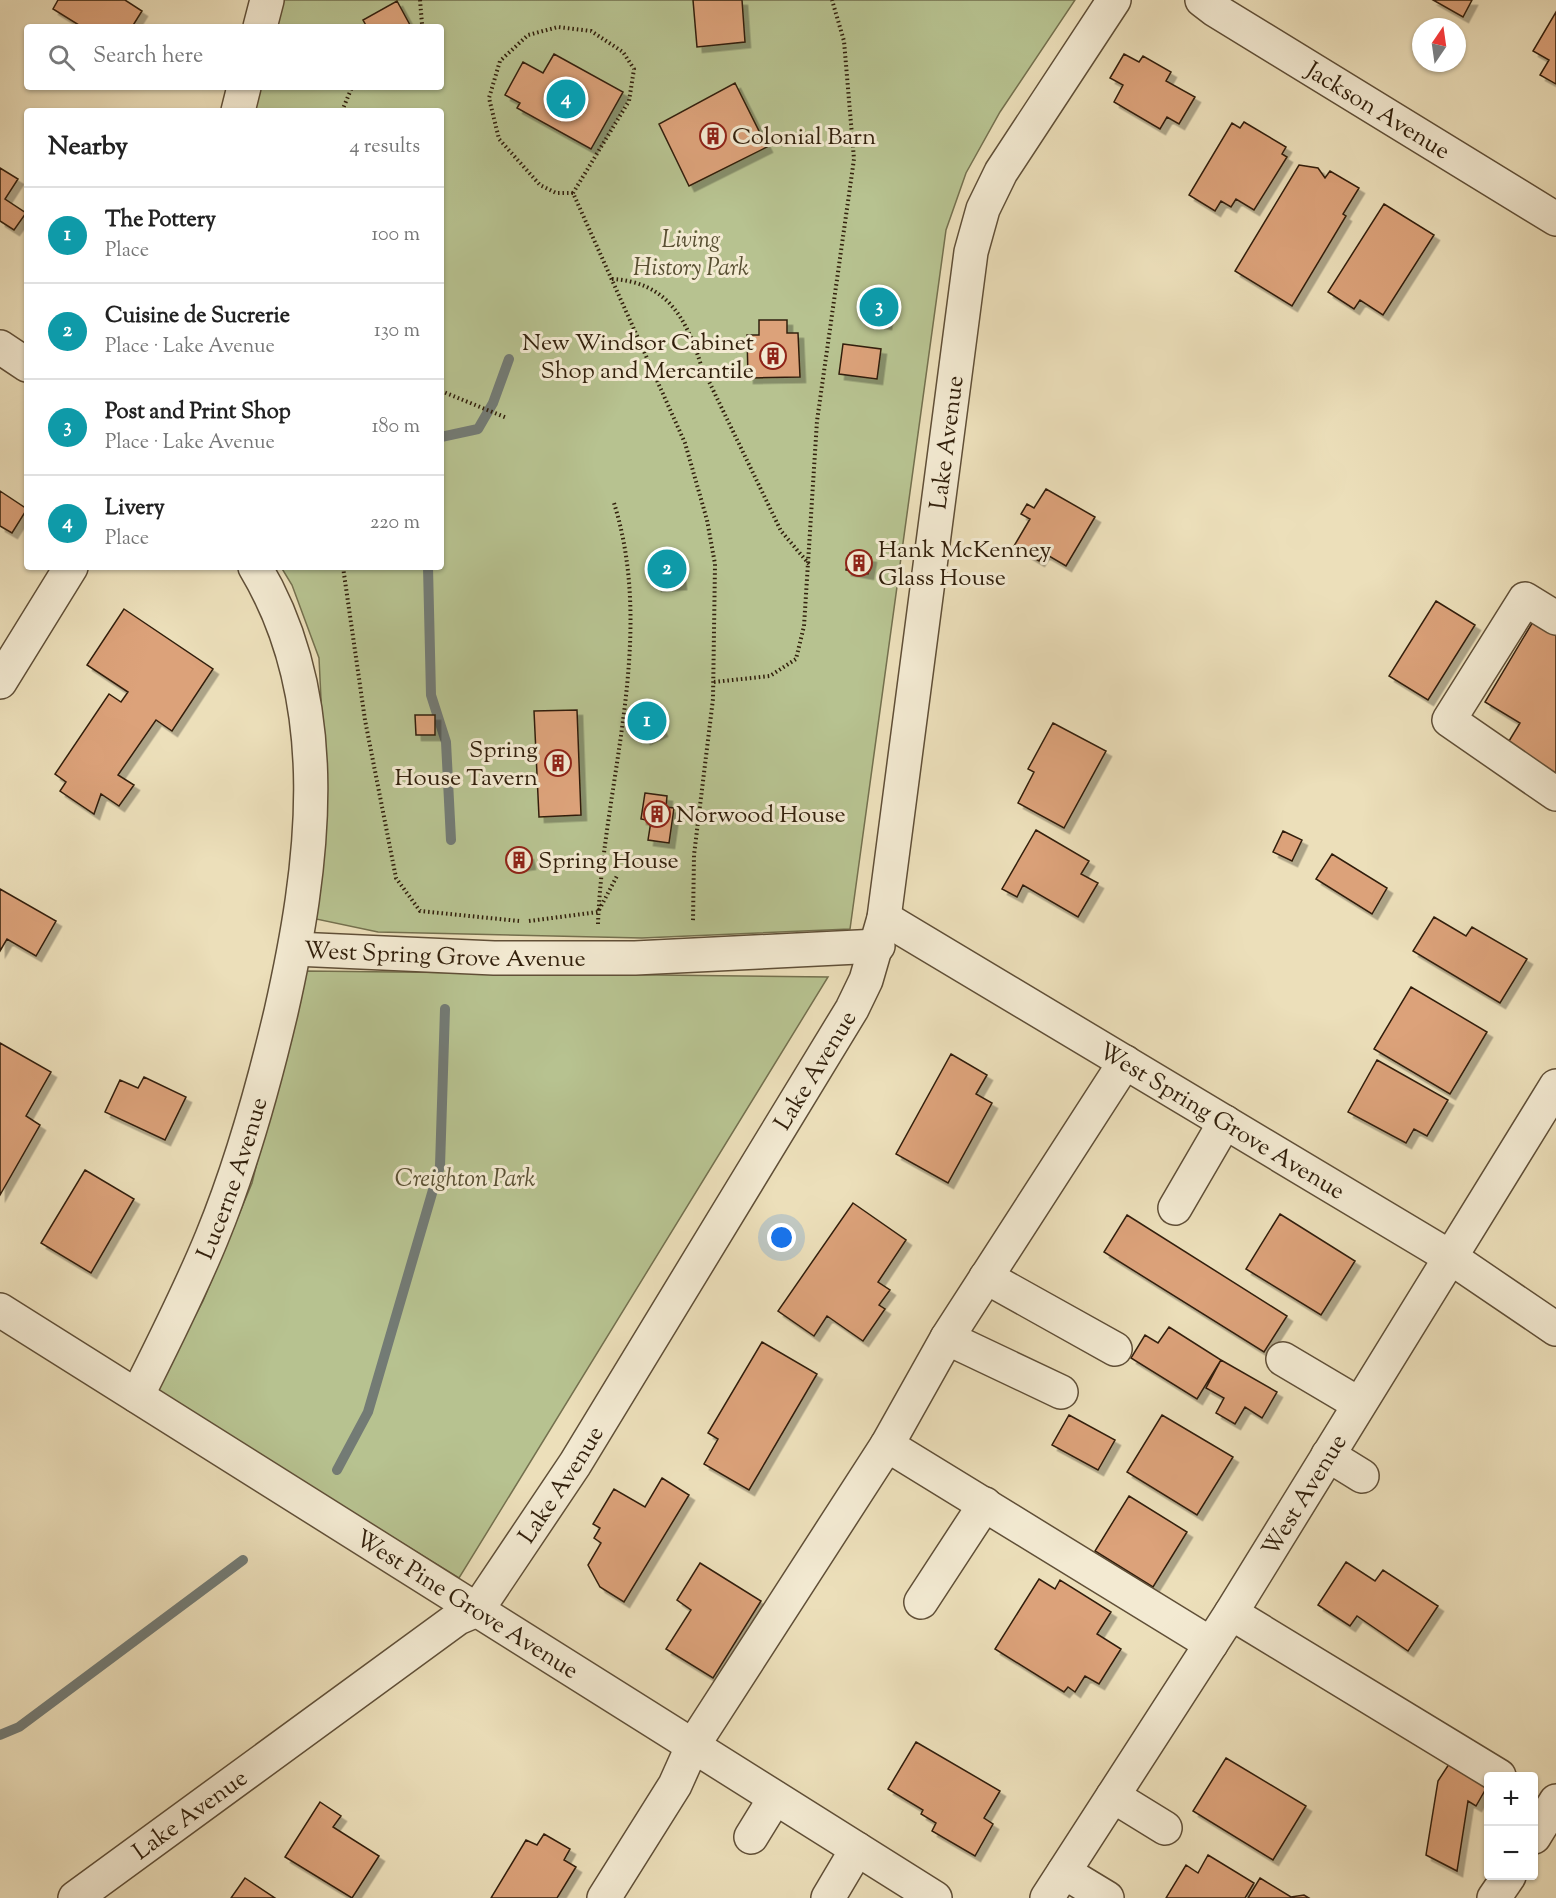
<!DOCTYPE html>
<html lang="en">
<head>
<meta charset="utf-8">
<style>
  body { margin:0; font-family:"Sorts Mill Goudy",serif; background:#f6f6f6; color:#222 }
  .controls { position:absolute; right:18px; bottom:18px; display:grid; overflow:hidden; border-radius:6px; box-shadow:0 2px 4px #0004 }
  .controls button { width:54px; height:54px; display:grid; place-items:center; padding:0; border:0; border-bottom:2px solid #e0e0e0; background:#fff; color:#222; font:30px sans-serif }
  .compass { position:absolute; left:1412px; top:18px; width:54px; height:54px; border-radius:50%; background:#fff; box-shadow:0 2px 4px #0004; rotate:13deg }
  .you { position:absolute; left:782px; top:1238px; width:21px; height:21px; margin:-15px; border:4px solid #fff; border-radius:50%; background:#1a73e8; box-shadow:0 0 0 9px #1a73e833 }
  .badge { display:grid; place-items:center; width:39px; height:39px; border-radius:50%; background:#d93025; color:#fff; font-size:20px; font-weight:700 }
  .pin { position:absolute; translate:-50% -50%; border:3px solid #fff; box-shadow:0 2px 6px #0006 }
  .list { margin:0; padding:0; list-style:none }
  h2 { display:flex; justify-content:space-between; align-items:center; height:78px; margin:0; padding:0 24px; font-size:26px }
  h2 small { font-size:20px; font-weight:400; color:#767676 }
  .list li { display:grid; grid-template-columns:39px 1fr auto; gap:18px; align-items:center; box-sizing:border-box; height:96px; padding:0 24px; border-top:2px solid #e0e0e0 }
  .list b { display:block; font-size:22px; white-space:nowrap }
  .list p { margin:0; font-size:20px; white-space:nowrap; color:#767676 }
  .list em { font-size:20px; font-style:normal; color:#767676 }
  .icon { flex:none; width:33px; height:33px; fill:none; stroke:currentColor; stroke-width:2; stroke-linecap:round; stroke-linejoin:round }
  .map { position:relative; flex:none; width:1556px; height:1898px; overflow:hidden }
  .search { position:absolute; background:#fff; box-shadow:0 2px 4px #0004; left:24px; top:24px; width:420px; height:66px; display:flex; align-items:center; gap:15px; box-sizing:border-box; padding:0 21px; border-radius:6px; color:#767676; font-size:22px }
  .panel { position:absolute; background:#fff; box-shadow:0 2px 4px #0004; left:24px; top:108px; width:420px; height:462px; border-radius:6px }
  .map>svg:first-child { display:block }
  .green { fill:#b7c290; stroke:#74704e; stroke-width:1.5 }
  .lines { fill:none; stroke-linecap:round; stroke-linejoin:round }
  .stream { stroke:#737b75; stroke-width:10 }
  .building { fill:#dca27a; stroke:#311f0b; stroke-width:1.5; filter:url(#shadow) }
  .minor-casing { stroke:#604f37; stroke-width:36 }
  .path { stroke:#311f0b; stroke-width:4; stroke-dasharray:1.5 3; stroke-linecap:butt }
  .minor { stroke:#f3ead2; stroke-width:33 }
  .labels { text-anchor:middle; stroke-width:6; stroke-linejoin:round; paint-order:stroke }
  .street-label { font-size:24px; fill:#311f0b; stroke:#f3ead2 }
  .poi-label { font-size:24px; fill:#311f0b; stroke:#f3ead2; text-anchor:start }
  .park-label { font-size:24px; font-style:italic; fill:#595033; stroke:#f3ead2 }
</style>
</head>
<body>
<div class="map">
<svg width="1556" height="1898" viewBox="0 0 1556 1898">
  <defs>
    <filter id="shadow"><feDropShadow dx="5.5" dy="5.5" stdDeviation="0" flood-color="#0004"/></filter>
  </defs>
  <rect width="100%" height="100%" fill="#ecdfba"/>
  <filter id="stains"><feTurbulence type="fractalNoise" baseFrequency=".00333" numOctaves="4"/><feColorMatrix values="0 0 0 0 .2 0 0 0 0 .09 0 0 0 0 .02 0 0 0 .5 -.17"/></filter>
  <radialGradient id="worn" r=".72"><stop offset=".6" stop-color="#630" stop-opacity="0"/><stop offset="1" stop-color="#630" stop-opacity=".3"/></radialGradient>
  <path class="green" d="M284,0h791l-75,112 -34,61 -20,57 -96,699 -208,9 -264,-6 -62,-13 10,-116 -7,-145 -27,-73 -11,-18h160v-456h-186l6,-24h180v-60h-164z
    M305,971l523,6 -369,601 -304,-187 48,-90 49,-118z"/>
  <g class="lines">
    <path class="stream" d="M441,437l37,-8 15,-26 16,-44
      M428,567l3,128 15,47 5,98
      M337,1470l31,-58 72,-246 5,-157
      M0,1735l19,-8 224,-167"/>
  </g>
  <path class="building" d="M58,0h67l17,11 -10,16h-50l-29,-18z
    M693,0h49l3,42 -48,5z
    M1433,0h39l-9,17z
    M397,1l13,24 -43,2 -4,-7z
    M1556,12v72l-16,-9 9,-15 -16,-9z
    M554,54l69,38 -32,57 -74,-41 3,-5 -15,-8 18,-33 20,11z
    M1124,54l15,8 4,-6 28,16 -5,9 29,16 -16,27 -12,-7 -7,12 -46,-27 9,-17 -13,-7z
    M735,83l32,64 -78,39 -30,-62z
    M1244,122l42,25 -4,7 5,3 -33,53 -18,-11 -5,8 -10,-6 -6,10 -26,-16 43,-72 8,5z
    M1299,165l19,3 7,10 5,-7 29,17 -16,26 3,2 -54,90 -57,-35z
    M0,168l18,11 -13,20 21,14 -12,17 -14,-9z
    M1384,204l50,31 -51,80 -23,-15 -6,9 -26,-17z
    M871,290l20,2 -5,32 -20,-3z
    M759,320h28v13h11l2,44 -52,1 -1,-43h12z
    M843,344l38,5 -4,30 -38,-5z
    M1046,489l49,28 -29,49 -22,-13 -5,8 -25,-15 16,-27 -9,-5 6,-10 7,4z
    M0,491l27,18 -15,24 -12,-7z
    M678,553l3,31 -25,2 -2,-31z
    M850,553l21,4 -3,17 -22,-4z
    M1436,601l39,24 -47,75 -39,-24z
    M124,609l89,60 -41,62 -16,-11 -38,55 16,10 -15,21 -18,-12 -7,20 -34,-23 6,-9 -11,-8 54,-80 12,8 7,-10 -41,-27z
    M1534,620l22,14v142l-50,-30 14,-23 -35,-21z
    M649,702l13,29 -17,8 -14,-28z
    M577,710l4,105 -42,2 -5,-106z
    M415,715h20v20h-19z
    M1053,723l53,28 -42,77 -46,-25 16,-31 -6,-3z
    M645,793l22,3 -1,11 8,1 -5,35 -21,-3 3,-19 -10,-2z
    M1036,830l53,31 -8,13 17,9 -20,34 -55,-32 -6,12 -15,-8z
    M1283,831l19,9 -10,21 -19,-9z
    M528,854l2,10 -20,3 -2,-10z
    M1332,854l55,34 -15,26 -56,-35z
    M0,889l56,32 -20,35 -29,-17 -7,12z
    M1434,917l32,19 6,-9 55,32 -27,44 -87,-52z
    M1411,987l76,45 -37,62 -76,-45z
    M0,1043l51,29 -25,44 14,9 -40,70z
    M951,1054l36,21 -11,19 16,9 -44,80 -52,-29z
    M1377,1060l71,40 -21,36 -13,-7 -8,14 -58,-31z
    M144,1077l42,20 -21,43 -60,-28 15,-32 18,8z
    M85,1170l49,29 -43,74 -50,-30z
    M853,1203l53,37 -28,42 12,8 -11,15 6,4 -22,32 -36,-25 -13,20 -36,-25z
    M1280,1214l75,47 -34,54 -75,-46z
    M1127,1215l160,101 -23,36 -160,-100z
    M1169,1327l52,33 -24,39 -66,-41 14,-23 13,8z
    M762,1342l55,32 -68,116 -45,-26 14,-25 -10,-6z
    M1221,1360l56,32 -15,26 -17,-11 -10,17 -19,-11 8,-15 -18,-10z
    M1069,1415l46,25 -17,30 -46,-25z
    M1162,1415l71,42 -36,58 -70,-43z
    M662,1478l27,17 -65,107 -24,-15 -12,-22 13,-22 -7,-5 6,-10 -7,-4 21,-35 31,18z
    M1129,1496l58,36 -34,55 -58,-36z
    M1346,1562l29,19 8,-11 55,36 -30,45 -51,-35 -7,10 -32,-21z
    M700,1563l61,38 -48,77 -47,-29 25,-39 -14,-10z
    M1039,1579l16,10 5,-9 51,32 -14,22 24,15 -22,35 -14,-8 -10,16 -7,-5 -4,5 -69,-43z
    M916,1742l84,49 -16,27 9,6 -18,32 -43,-25 4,-8 -15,-9 2,-4 -35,-21z
    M1226,1758l80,48 -33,54 -80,-49z
    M1451,1761l37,24 -12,21 -8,-5 -11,70 -31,-16 12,-74z
    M320,1802l21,14 -8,11 46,29 -27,42 -67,-41z
    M544,1834l26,15 -6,11 12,7 -19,31h-66l35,-58 11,5z
    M1208,1855l46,28 -9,15h-79l20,-33 12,8z
    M245,1878l30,20h-44z
    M1260,1878l31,19 13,-2 5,3h-61z"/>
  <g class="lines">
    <defs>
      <g id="minor">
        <path id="s1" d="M1202,0l13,10 341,209"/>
        <path d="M260,27l7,-27"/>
        <path d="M238,111l6,-24"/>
        <path d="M0,347l27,18"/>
        <path d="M1556,618l-31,-19 -76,121 107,74"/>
        <path d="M0,682l71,-115"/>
        <path id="s2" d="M884,918l566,339 106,72"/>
        <path id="s3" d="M295,949l199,9h141l243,-12"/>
        <path d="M1175,1208l50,-86"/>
        <path d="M986,1277l129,72"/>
        <path id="s4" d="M0,1310l935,588"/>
        <path d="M947,1338l114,54"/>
        <path d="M1283,1359l76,45"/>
        <path id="s5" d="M137,1396c26,-52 53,-105 75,-159 30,-73 51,-149 69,-225 33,-146 55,-310 -26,-445"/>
        <path d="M887,1445l324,199"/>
        <path d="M1328,1455l34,21"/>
        <path d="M921,1602l64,-98"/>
        <path d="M1231,1613l268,163"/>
        <path d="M1113,1796l52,32"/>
        <path d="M751,1837l24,-39"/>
        <path d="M1534,1837l22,-36"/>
        <path d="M1064,1872l43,26"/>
        <path id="s6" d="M75,1898l383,-280 19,-8 98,-146 277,-455 14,-29 18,-62 87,-666 12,-43 18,-37 113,-172"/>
        <path d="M604,1898l71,-113 17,-38 195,-302 60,-107 178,-276"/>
        <path d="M828,1898l29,-49"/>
        <path id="s7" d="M1047,1898l184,-285 325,-527"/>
        <path d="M1494,1898l15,-22"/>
      </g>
    </defs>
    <use href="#minor" class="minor-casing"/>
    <path class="path" d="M419,27l3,-3 -2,-24
      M342,111l10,-24
      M573,193h-17l-16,-8 -41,-46 -10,-41 11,-37 28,-26 30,-8 33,4 32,21 11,17 -5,32 -56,92 112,250 22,77 8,44 -2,135 -19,156 -1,66
      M612,279c54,3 74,38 89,86l80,166 28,33
      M441,391l66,27
      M343,567l22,153 31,158 24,33 99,10
      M714,682l56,-6 26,-17 8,-33 13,-205 37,-262 -10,-118 -12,-41
      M529,921l69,-9 20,-38
      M598,924c5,-140 59,-283 16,-421"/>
    <use href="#minor" class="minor"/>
  </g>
  <defs>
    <symbol id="building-ring" viewBox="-11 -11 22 22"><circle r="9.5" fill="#f3ead2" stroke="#8f2418" stroke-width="1.5"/><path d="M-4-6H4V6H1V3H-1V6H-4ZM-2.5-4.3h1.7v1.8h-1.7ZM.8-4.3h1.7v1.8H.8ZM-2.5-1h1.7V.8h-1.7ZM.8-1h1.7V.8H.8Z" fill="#8f2418"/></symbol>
  </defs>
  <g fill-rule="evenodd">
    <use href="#building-ring" x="698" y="121" width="30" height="30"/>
    <use href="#building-ring" x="758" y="341" width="30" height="30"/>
    <use href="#building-ring" x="844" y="548" width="30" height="30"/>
    <use href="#building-ring" x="543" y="748" width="30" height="30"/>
    <use href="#building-ring" x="642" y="799" width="30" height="30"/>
    <use href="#building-ring" x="504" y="845" width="30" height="30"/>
  </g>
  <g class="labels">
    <g class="street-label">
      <text dy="8" stroke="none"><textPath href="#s1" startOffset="208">Jackson Avenue</textPath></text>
      <text dy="8" stroke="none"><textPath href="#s6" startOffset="1780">Lake Avenue</textPath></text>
      <text dy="8" stroke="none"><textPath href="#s3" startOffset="150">West Spring Grove Avenue</textPath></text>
      <text dy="8" stroke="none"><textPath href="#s6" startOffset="1132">Lake Avenue</textPath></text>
      <text dy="8" stroke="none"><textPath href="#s2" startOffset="394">West Spring Grove Avenue</textPath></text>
      <text dy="8" stroke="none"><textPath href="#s5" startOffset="238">Lucerne Avenue</textPath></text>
      <text dy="8" stroke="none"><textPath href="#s6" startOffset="646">Lake Avenue</textPath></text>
      <text dy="8" stroke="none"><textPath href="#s7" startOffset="478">West Avenue</textPath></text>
      <text dy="8" stroke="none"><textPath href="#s4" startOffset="552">West Pine Grove Avenue</textPath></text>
      <text dy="8" stroke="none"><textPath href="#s6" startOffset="142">Lake Avenue</textPath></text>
    </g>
    <g class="poi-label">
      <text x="732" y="144">Colonial Barn</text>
      <text x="754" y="350" text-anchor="end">New Windsor Cabinet<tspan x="754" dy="28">Shop and Mercantile</tspan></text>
      <text x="878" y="557">Hank McKenney<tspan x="878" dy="28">Glass House</tspan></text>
      <text x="538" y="757" text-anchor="end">Spring<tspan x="538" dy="28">House Tavern</tspan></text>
      <text x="676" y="822">Norwood House</text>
      <text x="538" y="868">Spring House</text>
    </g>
    <g class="park-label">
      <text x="691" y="247">Living<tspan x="691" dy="28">History Park</tspan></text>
      <text x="465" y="1186">Creighton Park</text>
    </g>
  </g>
  <rect width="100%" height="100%" filter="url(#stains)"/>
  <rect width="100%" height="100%" fill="url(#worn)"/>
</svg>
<div class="controls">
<button>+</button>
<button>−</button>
</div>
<svg class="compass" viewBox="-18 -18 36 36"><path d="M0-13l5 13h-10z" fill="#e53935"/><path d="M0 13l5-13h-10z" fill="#767676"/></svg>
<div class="you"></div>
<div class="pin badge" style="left:647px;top:721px;background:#0f9aa8">1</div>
<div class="pin badge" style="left:667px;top:569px;background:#0f9aa8">2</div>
<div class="pin badge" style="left:879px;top:307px;background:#0f9aa8">3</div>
<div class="pin badge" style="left:566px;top:99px;background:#0f9aa8">4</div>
<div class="search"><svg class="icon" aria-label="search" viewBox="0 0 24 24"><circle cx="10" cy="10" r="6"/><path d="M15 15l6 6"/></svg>Search here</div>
<section class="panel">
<h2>Nearby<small>4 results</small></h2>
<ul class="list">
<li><span class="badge" style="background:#0f9aa8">1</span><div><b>The Pottery</b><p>Place</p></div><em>100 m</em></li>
<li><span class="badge" style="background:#0f9aa8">2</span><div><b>Cuisine de Sucrerie</b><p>Place · Lake Avenue</p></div><em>130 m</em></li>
<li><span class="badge" style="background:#0f9aa8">3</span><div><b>Post and Print Shop</b><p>Place · Lake Avenue</p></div><em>180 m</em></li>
<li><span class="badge" style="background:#0f9aa8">4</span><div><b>Livery</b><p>Place</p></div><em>220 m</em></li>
</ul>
</section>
</div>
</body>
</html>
